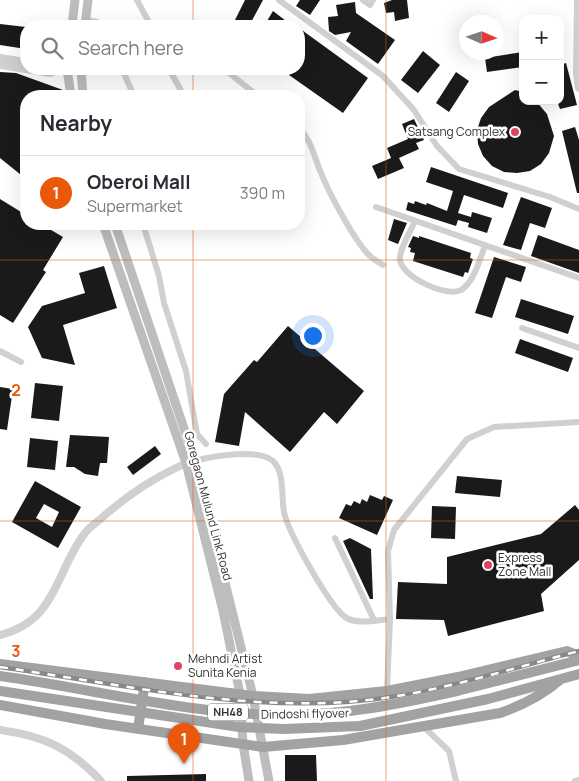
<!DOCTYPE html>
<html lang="en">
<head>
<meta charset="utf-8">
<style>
  body { margin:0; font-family:Manrope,sans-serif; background:#f2f2f3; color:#2b2b33 }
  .controls { position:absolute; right:15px; top:15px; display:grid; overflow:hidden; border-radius:10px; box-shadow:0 5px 20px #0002 }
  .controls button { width:45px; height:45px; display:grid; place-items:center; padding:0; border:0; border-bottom:1px solid #e1e1e2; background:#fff; color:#2b2b33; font:25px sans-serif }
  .compass { position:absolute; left:459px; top:15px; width:45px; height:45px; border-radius:50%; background:#fff; box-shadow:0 5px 20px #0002; rotate:93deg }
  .you { position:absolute; left:312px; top:335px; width:18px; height:18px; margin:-12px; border:4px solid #fff; border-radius:50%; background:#1a73e8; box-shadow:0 0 0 8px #1a73e833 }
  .badge { display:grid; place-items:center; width:32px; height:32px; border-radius:50%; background:#ea580c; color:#fff; font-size:16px; font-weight:700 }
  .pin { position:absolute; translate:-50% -41px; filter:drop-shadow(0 1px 2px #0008) }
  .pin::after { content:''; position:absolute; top:26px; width:18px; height:15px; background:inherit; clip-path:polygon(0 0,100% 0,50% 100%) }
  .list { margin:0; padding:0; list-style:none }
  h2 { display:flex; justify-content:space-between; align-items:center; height:65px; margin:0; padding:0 20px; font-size:21px }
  h2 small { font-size:16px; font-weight:400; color:#7c7c81 }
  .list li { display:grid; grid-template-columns:32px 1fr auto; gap:15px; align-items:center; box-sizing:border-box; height:75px; padding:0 20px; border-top:1px solid #e1e1e2 }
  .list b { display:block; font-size:19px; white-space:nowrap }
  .list p { margin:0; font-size:16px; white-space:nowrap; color:#7c7c81 }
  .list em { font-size:16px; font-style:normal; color:#7c7c81 }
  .icon { flex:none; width:28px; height:28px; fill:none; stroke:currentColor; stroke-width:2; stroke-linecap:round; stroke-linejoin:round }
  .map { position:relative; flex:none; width:579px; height:781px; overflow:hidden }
  .search { position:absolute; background:#fff; box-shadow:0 5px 20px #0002; left:20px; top:20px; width:285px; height:55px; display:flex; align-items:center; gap:12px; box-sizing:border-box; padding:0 18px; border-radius:20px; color:#7c7c81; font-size:19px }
  .panel { position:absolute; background:#fff; box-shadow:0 5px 20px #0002; left:20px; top:90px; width:285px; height:140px; border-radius:20px }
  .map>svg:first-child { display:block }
  .building { fill:#1a1a1a; fill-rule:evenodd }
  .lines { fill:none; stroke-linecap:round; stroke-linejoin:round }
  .minor { stroke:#d0d0d0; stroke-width:6 }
  .tertiary { stroke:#d0d0d0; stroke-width:8 }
  .secondary { stroke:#bdbdbd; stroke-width:9 }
  .trunk { stroke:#a2a2a2; stroke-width:10 }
  .rail-casing { stroke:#888; stroke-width:4.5 }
  .rail { stroke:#fff; stroke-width:2.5; stroke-dasharray:8; stroke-linecap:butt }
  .trunk-bridge { stroke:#a2a2a2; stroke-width:10 }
  .grid { fill:none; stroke:#e8590c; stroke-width:1; stroke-opacity:0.55 }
  .poi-dot { fill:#da4564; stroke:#fff; stroke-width:2 }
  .labels { text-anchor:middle; stroke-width:5; stroke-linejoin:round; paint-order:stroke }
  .shield { fill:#fff; stroke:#707070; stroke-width:1 }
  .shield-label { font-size:11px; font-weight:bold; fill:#333 }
  .poi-label { font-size:12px; fill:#333; stroke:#fff; text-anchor:start }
  .street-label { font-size:12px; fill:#333; stroke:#fff }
  .grid-label { font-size:16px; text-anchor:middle; font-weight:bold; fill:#e8590c; stroke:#fff; stroke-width:5; stroke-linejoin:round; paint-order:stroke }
</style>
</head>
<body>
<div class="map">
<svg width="579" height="781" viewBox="0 0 579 781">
  <rect width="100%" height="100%" fill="#fff"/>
  <path class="building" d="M245,0h18l-14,26h-11l-5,-2z
    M300,0h20l-10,15 -14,-9z
    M392,0h15l2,18 -14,3 -1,-9 -8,1 -2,-10z
    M355,2l1,11 39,27 -17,24 -32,-23 5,-9 -16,3 -6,-4 -1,-14 10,-1 -2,-11z
    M273,11l13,10 10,5h-32z
    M0,24l26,3v22l-26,-4z
    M299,28l69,50 -25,35 -54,-38 4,-6h6z
    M423,51l17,14 -22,28 -17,-13z
    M523,52v15l-36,5 -2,-14z
    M566,63l11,42 -17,4 -3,-8h3v-36z
    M0,72l16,1 47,17 -5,6h-32v83l-26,-21z
    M456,72l13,9 -20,31 -13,-9z
    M515,90l8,2v9h13l11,13 7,22 -5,17 -8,11 -11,7 -13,2 -13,-1 -12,-6 -9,-10 -5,-12 -1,-14 4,-12 8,-11z
    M414,119l10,21 -8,3 3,6 -20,9 5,10 -26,11 -6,-13 19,-8 -4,-10 21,-9 -6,-15z
    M575,127l4,13v53h-2l-15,-62z
    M431,167l77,26 -5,15 -39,-13 -6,18 13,4 1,-5 20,6 -5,15 -19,-6 1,-4 -11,-3 -2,6 -50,-16 2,-8 6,2 1,-3 11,4 1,-2 20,8 6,-20 -27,-9z
    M521,197l31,11 -7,20 -15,-5 -9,27 -18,-5z
    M0,199l26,16v9h15l22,13 -20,33 3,2 -33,51 -13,-8z
    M394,219l13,4 -9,21 -10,-4z
    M538,235l41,15v23l-48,-17z
    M413,236l6,2v-2l52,17 -1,5 3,1 -5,14 -3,-1 -2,5 -50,-16 2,-8 -5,-1 1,-4 -3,-1z
    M494,257l32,10 -5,15 -15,-5 -14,41 -17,-5z
    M104,266l13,42 -54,17 12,40 -33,-7 -14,-31 14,-21 43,-13 -6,-20z
    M521,299l53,17 -6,18 -53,-17z
    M288,326l76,65 -27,33 -13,-12 -34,40 -45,-40 -6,34 -24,-4 9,-48 30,-34 3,2z
    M520,339l53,19 -5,14 -53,-19z
    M35,383l28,3 -4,35 -28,-3z
    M0,387l13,2 -6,41 -7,-1z
    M70,435l39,2 -2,26h-7l-2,13 -13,-2 -11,-7h-8z
    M30,438l28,3 -3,29 -28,-3z
    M155,446l6,8 -28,21 -6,-8z
    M457,476l45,4 -2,17 -45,-4z
    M35,481l46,26 -23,41 -46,-26zM44,504l15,8 -7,15 -16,-9z
    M370,495l12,5 2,-4 9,4 -16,35 -38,-17 7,-14 5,2 3,-5 6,3 2,-5 5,3z
    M575,505l4,5v50l-38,34 3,17 -96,25 -4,-16 -48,-1 2,-37 49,2v-27l94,-23z
    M432,506l24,1 -1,32 -24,-1z
    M350,538l21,11 2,50h-3l-27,-58z
    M285,755h31l1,26h-32z
    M206,774v7h-79v-5z"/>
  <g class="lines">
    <path class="minor" d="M137,0l14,26
      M279,0l104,76 31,34 23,36 22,23 91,28 29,12
      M363,0l7,5 3,-5
      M86,20l11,2 6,4
      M122,69l12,27
      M169,69l15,27
      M224,69l34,27
      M299,128c13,13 15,29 22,45 8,20 34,69 49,83 4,4 9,6 13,9
      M376,207l203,71
      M415,221c-4,10 -16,28 -15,39 2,17 47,38 61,30 13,-7 19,-32 24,-44
      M143,224l16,52 5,27 22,68 11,63 9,10
      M522,328l57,20
      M0,351l21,11
      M195,461c18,-5 63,-13 78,0 12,11 8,36 11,51 4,20 45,93 61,105 11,8 32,3 45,2
      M335,538l39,82
      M387,691l3,-72 -2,-68 6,-21 73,-91 27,-12 85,-5
      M424,727l25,24 7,30
      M575,781l4,-1"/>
    <path class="tertiary" d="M578,0l-1,73 2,15
      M0,58l26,4
      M0,65l50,8 8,-3
      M0,635c57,-14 55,-63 85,-102 5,-7 14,-12 20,-18 27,-23 49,-37 81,-52
      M0,730c44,6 70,18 101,51"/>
    <path class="secondary" d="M72,26l3,-26
      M85,26l3,-26
      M67,69l4,27
      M81,69l2,27
      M103,224l83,239 37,148 17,83 3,50 6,37
      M115,224l80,237 58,235 16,85"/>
    <path class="trunk" d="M0,664l253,32 56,3 78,-8 71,-14 109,-26 12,5
      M457,691l122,-31
      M0,705l105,19 158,23 80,-7 157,-27c23,-8 43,-18 61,-34
      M360,726l128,-27 91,-25
      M138,729l7,-47"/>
    <defs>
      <path id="rail" d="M0,667c126,18 264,50 391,30 64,-10 126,-30 188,-46"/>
    </defs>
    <use href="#rail" class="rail-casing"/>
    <use href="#rail" class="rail"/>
    <path class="trunk-bridge" d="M0,676c93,13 187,38 281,39 60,1 118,-11 176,-24
      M0,691l239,36 45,2 76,-3"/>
  </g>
  <path class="grid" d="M193,0v26M386,0v781M193,69v27M193,224v557M0,260h579M0,521h579"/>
  <g class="poi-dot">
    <circle cx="515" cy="132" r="5"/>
    <circle cx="488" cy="565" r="5"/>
    <circle cx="178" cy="666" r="5"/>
  </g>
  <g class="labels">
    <rect class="shield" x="208" y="703.5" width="40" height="17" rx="4"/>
    <g class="shield-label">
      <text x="228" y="716">NH48</text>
    </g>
    <g class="poi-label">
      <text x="505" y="136" text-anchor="end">Satsang Complex</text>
      <text x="498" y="562">Express<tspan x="498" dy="14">Zone Mall</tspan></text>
      <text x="188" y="663">Mehndi Artist<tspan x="188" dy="14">Sunita Kenia</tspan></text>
    </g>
    <g class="street-label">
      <text transform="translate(208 506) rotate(75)" y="4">Goregaon Mulund Link Road</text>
      <text transform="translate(305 714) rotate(-1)" y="4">Dindoshi flyover</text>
    </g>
  </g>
  <g class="grid-label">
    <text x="16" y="396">2</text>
    <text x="16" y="657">3</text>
  </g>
</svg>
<div class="controls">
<button>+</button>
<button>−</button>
</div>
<svg class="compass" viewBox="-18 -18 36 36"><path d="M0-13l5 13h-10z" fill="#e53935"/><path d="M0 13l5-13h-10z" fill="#7c7c81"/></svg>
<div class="you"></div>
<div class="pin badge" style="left:184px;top:764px">1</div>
<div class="search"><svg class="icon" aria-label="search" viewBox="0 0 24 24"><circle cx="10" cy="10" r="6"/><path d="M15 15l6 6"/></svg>Search here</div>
<section class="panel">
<h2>Nearby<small></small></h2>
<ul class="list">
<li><span class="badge">1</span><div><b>Oberoi Mall</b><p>Supermarket</p></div><em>390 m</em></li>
</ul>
</section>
</div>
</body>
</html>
